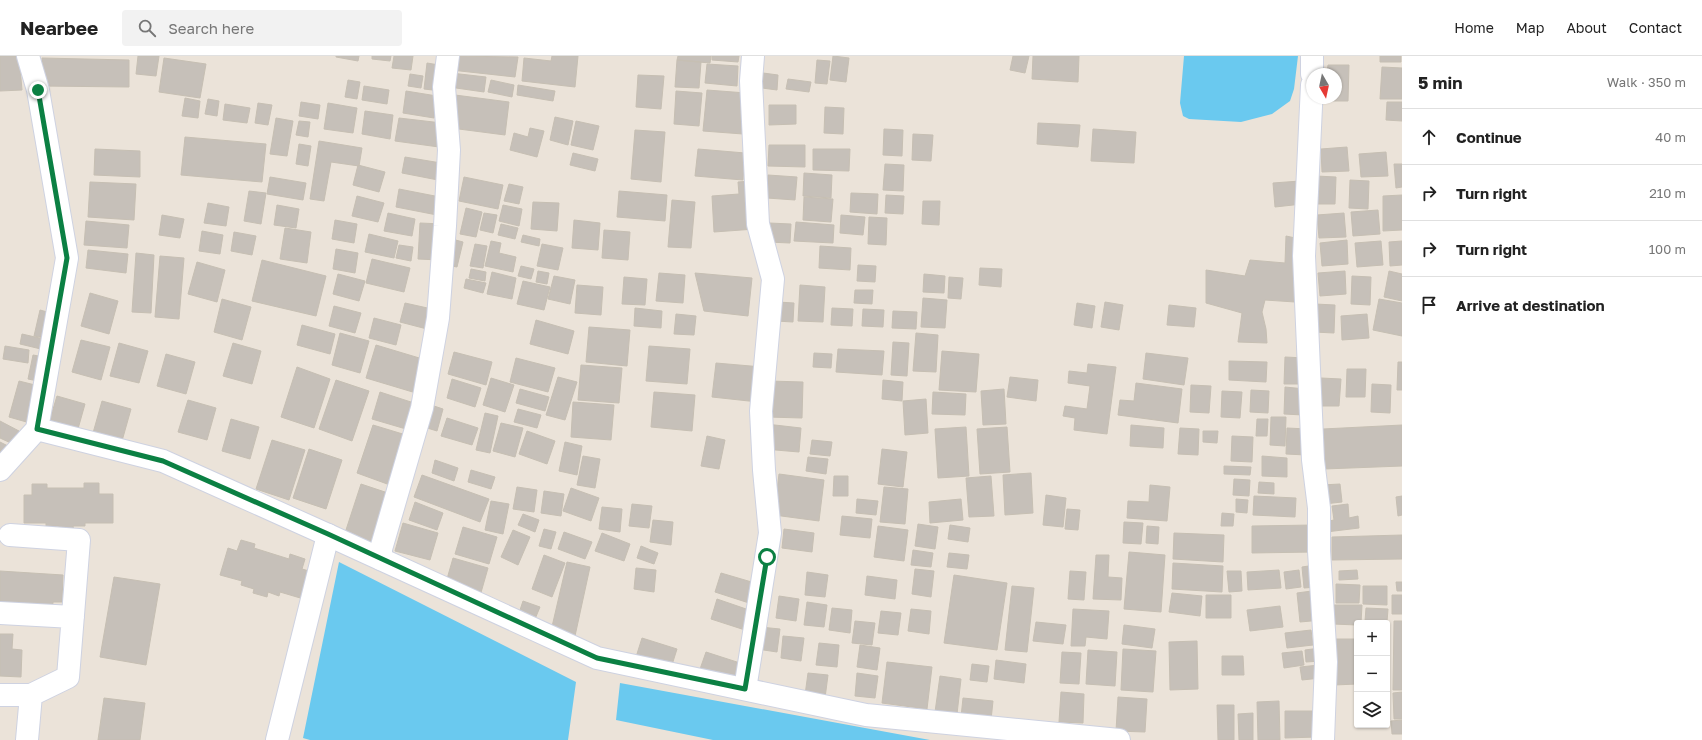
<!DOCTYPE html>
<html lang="en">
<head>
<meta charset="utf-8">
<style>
  body { margin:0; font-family:"Golos Text",sans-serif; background:#f2f2f2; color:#222 }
  .controls { position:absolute; right:12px; bottom:12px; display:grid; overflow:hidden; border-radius:4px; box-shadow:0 1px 3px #0004 }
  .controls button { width:36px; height:36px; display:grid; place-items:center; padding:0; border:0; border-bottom:1px solid #e0e0e0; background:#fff; color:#222; font:20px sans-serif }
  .compass { position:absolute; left:1306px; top:12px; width:36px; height:36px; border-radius:50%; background:#fff; box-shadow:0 1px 3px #0004; rotate:171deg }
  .stop { position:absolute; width:12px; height:12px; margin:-9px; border:3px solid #0b8043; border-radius:50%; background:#fff }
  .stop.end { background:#0b8043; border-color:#fff; box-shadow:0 1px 4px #0008 }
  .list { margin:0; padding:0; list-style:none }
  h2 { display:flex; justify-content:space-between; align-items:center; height:52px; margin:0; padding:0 16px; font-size:17px }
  h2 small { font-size:13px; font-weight:400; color:#767676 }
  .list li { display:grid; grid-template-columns:26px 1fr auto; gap:12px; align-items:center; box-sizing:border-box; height:56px; padding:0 16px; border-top:1px solid #e0e0e0 }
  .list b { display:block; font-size:15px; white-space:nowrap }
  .list em { font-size:13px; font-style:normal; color:#767676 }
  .icon { flex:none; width:22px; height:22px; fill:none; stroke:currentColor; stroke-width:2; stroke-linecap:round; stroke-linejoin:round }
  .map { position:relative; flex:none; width:1402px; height:684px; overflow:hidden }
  header { display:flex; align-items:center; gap:24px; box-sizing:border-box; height:56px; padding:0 20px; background:#fff; border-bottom:1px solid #e0e0e0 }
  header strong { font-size:19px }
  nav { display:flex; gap:22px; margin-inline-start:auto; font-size:14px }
  .search { width:280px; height:36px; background:#f2f2f2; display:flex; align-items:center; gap:10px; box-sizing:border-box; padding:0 14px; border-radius:4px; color:#767676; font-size:15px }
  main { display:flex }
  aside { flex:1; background:#fff }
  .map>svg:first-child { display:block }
  .water { fill:#6ac9ef }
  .building { fill:#c6c0b9; stroke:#c6bfb3 }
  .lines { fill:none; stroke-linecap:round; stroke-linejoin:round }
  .minor-casing { stroke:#ced2e1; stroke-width:24 }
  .tertiary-casing { stroke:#ced2e1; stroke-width:24 }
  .minor { stroke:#fff; stroke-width:22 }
  .tertiary { stroke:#fff; stroke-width:22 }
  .route { stroke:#0b8043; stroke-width:5 }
</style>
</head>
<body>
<header>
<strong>Nearbee</strong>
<div class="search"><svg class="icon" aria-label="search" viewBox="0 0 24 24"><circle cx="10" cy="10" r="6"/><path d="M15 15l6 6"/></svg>Search here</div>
<nav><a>Home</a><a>Map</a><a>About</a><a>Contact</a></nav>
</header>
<main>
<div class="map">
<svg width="1402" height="684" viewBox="0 0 1402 684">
  <rect width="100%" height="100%" fill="#ebe3d9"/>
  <path class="water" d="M1184,0h114l-4,33 -4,12 -18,13 -31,8 -52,-3 -6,-3 -3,-13z
    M339,506l237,120 -8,58h-258l-7,-2z
    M620,627l310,57h-217l-97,-20z"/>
  <path class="building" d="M0,0h19l3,34 -22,1z
    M138,0h21l-3,20 -20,-2z
    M336,0h23l-1,5 -22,-4z
    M372,0h19l-1,5 -18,-2z
    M394,0h19l-2,14 -19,-2z
    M453,0l65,1 -3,20 -64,-7z
    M552,0h26l-3,31 -53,-6 2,-23 27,3z
    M678,0h33l-1,7 -33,-3z
    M712,0h27l-1,6 -26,-2z
    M833,0l16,2 -3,24 -16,-2z
    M1013,0h16l-4,17 -15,-3z
    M1033,0h46l-1,26 -46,-3z
    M1380,0h21v6h-21z
    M42,2l87,2v27l-87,-1z
    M164,2l42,6 -6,34 -41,-6z
    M677,4l24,2 -2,26 -24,-1z
    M817,4l13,1 -3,23 -12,-1z
    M427,7l18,3 -4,25 -17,-2z
    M707,8l31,2 -1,20 -32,-3z
    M1328,9h21l-1,36h-21v-3h9v-24h-9z
    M1382,11l20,1v31h-22z
    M451,17l35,4 -2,15 -35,-5z
    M763,17l15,2 -1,15 -15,-2z
    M410,18l13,2 -2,12 -13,-2z
    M638,19l26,1 -3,33 -25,-2z
    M788,23l23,3 -2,10 -23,-3z
    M348,24l12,2 -3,17 -12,-2z
    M491,24l23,5 -2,12 -24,-5z
    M518,29l37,6 -2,10 -36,-6z
    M364,30l25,4 -2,14 -25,-4z
    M707,34l39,3 -3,41 -40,-3z
    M406,35l31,5 -3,22 -31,-5z
    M676,35l26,2 -3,33 -25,-2z
    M455,39l54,7 -4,33 -54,-7z
    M185,42l15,3 -2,17 -16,-2z
    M208,43l11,2 -2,15 -12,-2z
    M301,46l19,3 -2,14 -19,-3z
    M1387,46h15v19l-16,-1z
    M258,47l14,2 -4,20 -13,-2z
    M328,47l29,5 -4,25 -29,-4z
    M225,48l25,4 -3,15 -24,-3z
    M769,49h27v19l-27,1z
    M825,51l19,1 -1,26 -19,-1z
    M365,55l28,4 -3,24 -28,-5z
    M555,61l18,4 -5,24 -18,-5z
    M276,62l17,3 -6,35 -17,-2z
    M399,62l43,5 -3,24 -44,-6z
    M299,65l11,1 -2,15 -12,-2z
    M576,65l23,5 -6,24 -22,-5z
    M1038,67l42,2 -2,22 -41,-3z
    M530,72l14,3 -7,26 -27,-7 4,-17 14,4z
    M884,73l19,1 -1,26 -19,-1z
    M1093,73l43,3 -2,31 -43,-2z
    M635,74l30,2 -4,50 -30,-3z
    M913,78l20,1 -2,26 -19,-1z
    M185,81l81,7 -4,38 -81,-7z
    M319,85l43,7 -3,18 -28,-4 -7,39 -14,-2z
    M299,88l12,2 -3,20 -12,-2z
    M769,89h36v22l-37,-1z
    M1347,91l2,24 -27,1 -1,-23z
    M95,93l45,2v26l-46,-2z
    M698,93l47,4 -2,27 -48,-4z
    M813,93h37l-1,22 -36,-1z
    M1386,96l2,24 -27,1 -2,-23z
    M573,97l25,6 -3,12 -25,-6z
    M405,101l36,6 -3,17 -36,-7z
    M885,108l19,1 -1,26 -20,-1z
    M1394,108h8v23l-6,1z
    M358,109l27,7 -6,20 -26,-7z
    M804,117l28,2 -1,23 -28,-2z
    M768,119l29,2 -2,23 -28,-2z
    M1316,120l20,1 -1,27h-20z
    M270,121l36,6 -3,17 -36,-6z
    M464,121l39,8 -5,24 -39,-8z
    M1350,124l19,1 -1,28 -19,-1z
    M751,125l4,48 -41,3 -2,-36 27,-2 -1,-12z
    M1300,125l2,23 -27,3 -2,-24z
    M90,126l46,2 -2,36 -46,-3z
    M509,128l14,3 -4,17 -15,-3z
    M399,133l41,8 -3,18 -41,-8z
    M249,135l17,2 -5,31 -17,-3z
    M619,135l48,4 -2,26 -48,-4z
    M851,137l27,1 -1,20 -27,-2z
    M886,139l18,1 -1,18 -18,-1z
    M1402,139v35l-19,1v-35z
    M357,140l27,7 -6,19 -26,-6z
    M804,141l29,2 -2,23 -28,-2z
    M672,144l23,2 -4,46 -23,-1z
    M923,145h17l-1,24 -17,-1z
    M533,146l26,1 -2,28 -26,-2z
    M208,147l21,4 -3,19 -22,-3z
    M277,149l22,4 -3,19 -22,-3z
    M503,149l19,4 -3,17 -20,-5z
    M466,152l16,4 -6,25 -16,-3z
    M1378,154l2,24 -27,2 -2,-24z
    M388,157l27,6 -3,17 -28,-5z
    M484,157l13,2 -4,18 -13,-3z
    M1344,157l2,24 -27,1 -2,-23z
    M162,159l22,4 -4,19 -21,-3z
    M841,159l24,2 -2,18 -23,-2z
    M869,161l18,1 -1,27 -18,-1z
    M335,164l22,4 -3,19 -22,-4z
    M574,164l26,3 -2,27 -26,-2z
    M86,165l43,4 -2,23 -43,-3z
    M796,166l38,3 -1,18 -39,-2z
    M420,167l22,1 -3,36 -21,-1z
    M769,167l22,1 -1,19 -22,-1z
    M501,168l17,4 -3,11 -17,-4z
    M285,172l26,4 -4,31 -27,-4z
    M604,174l26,2 -2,28 -26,-2z
    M202,175l21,4 -3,19 -21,-3z
    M234,176l22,4 -4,19 -21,-4z
    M369,178l29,7 -4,17 -29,-6z
    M523,179l17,4 -1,7 -18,-4z
    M1286,180l14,3 1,44 -7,4 1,15 -30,-2 -3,12 4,17 1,14 -29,-1 4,-29 -36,-10v-33l39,6 5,-16 35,3z
    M452,183l11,3 -6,25 -11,-2z
    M1347,184l1,24 -26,2 -2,-23z
    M491,185l10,2 -2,10 17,4 -3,15 -28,-6z
    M1381,185l2,24 -26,2 -2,-24z
    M1402,185v24l-12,1 -1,-24z
    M475,188l12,2 -4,22 -13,-2z
    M542,188l21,4 -5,22 -21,-4z
    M399,189l14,2 -2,14 -15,-3z
    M820,190l31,2 -1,22 -31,-2z
    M336,193l22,4 -3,20 -22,-4z
    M88,194l40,4 -2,19 -40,-5z
    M136,197l18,2 -3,58 -19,-1z
    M160,200l24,2 -5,61 -24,-2z
    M372,203l38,9 -6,24 -38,-9z
    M262,204l64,16 -10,40 -64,-15z
    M197,206l28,8 -8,32 -29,-8z
    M858,209l18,1 -1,16 -18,-1z
    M521,210l13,3 -3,10 -13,-3z
    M980,212l22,1 -1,18 -22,-2z
    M471,213l15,3 -1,9 -16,-3z
    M538,215l11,2 -2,11 -11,-2z
    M1345,215l1,23 -26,2 -2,-23z
    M1389,215l13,3v27l-18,-4z
    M492,216l24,6 -4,21 -25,-5z
    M659,217l26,2 -2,28 -27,-2z
    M695,217l57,5 -4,38 -44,-5z
    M338,218l27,7 -6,20 -26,-7z
    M924,218l21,2 -1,17 -21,-1z
    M554,220l21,4 -5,24 -22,-5z
    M1352,220l19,1 -1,28 -19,-1z
    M624,221l23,2 -2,26 -23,-1z
    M949,221l14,1 -2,21 -13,-1z
    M466,223l20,4 -3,10 -19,-5z
    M523,225l27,6 -6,23 -27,-6z
    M577,229l26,2 -2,28 -26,-2z
    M800,229l25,2 -2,35 -25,-1z
    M855,234h18l-1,14 -18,-1z
    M90,237l28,8 -9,33 -28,-8z
    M923,242l24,2 -2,28 -24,-1z
    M222,243l29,8 -9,33 -28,-8z
    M1379,243l23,4v33l-29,-6z
    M778,246l16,1 -1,19 -17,-1z
    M1105,246l18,3 -4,25 -18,-3z
    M405,247l27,6 -5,20 -27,-7z
    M1077,247l18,3 -3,22 -18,-3z
    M1315,248l20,1 -1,28 -20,-1z
    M1169,249l27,3 -2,19 -27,-2z
    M334,250l27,7 -6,20 -26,-7z
    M635,252l27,3 -1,17 -27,-2z
    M832,252l21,1 -1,17 -21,-1z
    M863,253l21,1 -1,17 -21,-1z
    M40,254l11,3 -6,25 -11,-2z
    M893,255l24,1 -1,17 -24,-1z
    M676,258l20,2 -2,19 -20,-1z
    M1367,258l2,24 -27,2 -1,-24z
    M374,262l27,7 -5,20 -27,-7z
    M536,264l38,11 -6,23 -38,-10z
    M302,269l33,9 -5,20 -33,-9z
    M589,271l41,3 -3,36 -41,-4z
    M340,277l29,8 -9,32 -28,-8z
    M916,277l22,2 -2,37 -23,-1z
    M22,278l26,6 -3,10 -25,-6z
    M81,284l29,7 -9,33 -29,-8z
    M893,286l16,1 -2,33 -16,-1z
    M119,287l29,8 -9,32 -29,-7z
    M233,287l28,8 -9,33 -29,-8z
    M376,289l50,15 -10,33 -50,-15z
    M5,290l24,4 -1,13 -25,-4z
    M649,290l41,3 -3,35 -41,-3z
    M838,293l46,2 -2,24 -46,-3z
    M942,295l37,3 -3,38 -37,-2z
    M454,296l38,10 -6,23 -38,-11z
    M814,297l18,1 -1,14 -18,-1z
    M1146,297l42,5 -4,27 -41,-6z
    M166,298l29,8 -9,32 -29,-8z
    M33,299l11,2 -6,24 -10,-2z
    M1285,301l20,1 -1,26h-20z
    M516,302l39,10 -7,24 -38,-10z
    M1229,305l38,1 -1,20 -37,-2z
    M1398,306h4v28h-5z
    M716,307l46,4 -4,35 -46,-5z
    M1088,308l28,3 -9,67 -33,-4 1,-12 -12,-2 2,-10 22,3 3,-23 -22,-3 1,-12 18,2z
    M581,309l41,3 -3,35 -41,-3z
    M297,311l33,12 -16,49 -33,-11z
    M1347,313h19l-1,28h-19z
    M558,321l19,5 -12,38 -19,-5z
    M1010,321l28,3 -2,21 -29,-4z
    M491,322l23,7 -9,27 -22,-7z
    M1321,322l20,1 -2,27h-19z
    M452,323l29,9 -6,19 -28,-9z
    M336,324l33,11 -17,50 -33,-12z
    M883,324l20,2 -1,19 -20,-2z
    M19,325l20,5 -9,37 -21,-6z
    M769,325l34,1 -1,36 -34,-1z
    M1136,327l46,6 -4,34 -60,-8 2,-15 14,1z
    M1372,328l19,1 -1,28 -19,-1z
    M1191,329l20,1 -2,27 -19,-1z
    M1285,331l20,2 -2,26 -19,-1z
    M520,333l29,8 -4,14 -29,-8z
    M1004,333l2,35 -23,1 -2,-34z
    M1251,334l18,1 -1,22 -18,-1z
    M1222,335l20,1 -2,26 -19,-1z
    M380,336l34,11 -8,26 -34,-10z
    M654,336l41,3 -3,36 -41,-4z
    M933,336l33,2 -1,21 -33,-1z
    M57,340l28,8 -9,32 -29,-7z
    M926,343l2,34 -23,2 -2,-34z
    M188,344l28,8 -9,32 -29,-8z
    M102,345l29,8 -9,32 -29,-8z
    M573,346l41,3 -3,35 -40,-3z
    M431,349l12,4 -6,22 -13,-4z
    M518,353l23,6 -4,13 -23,-6z
    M485,357l13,3 -8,37 -14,-3z
    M1271,361h15l-1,29 -15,-1z
    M447,362l31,10 -6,17 -31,-9z
    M231,363l28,8 -9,32 -28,-8z
    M1257,363h11l-1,17h-11z
    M0,365l19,10 -6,13 -13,-6z
    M501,367l22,5 -8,29 -22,-6z
    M766,368l35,4 -2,24 -35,-3z
    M373,369l33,10 -16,50 -33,-12z
    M1131,369l33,3 -1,20 -33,-2z
    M1402,369v41l-78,3 -1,-40z
    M966,371l3,49 -31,2 -3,-49z
    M1007,371l3,45 -30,2 -3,-45z
    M1180,372l19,1 -1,26 -20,-1z
    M1287,372l20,1 -1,26 -20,-1z
    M527,375l28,10 -8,23 -28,-10z
    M1203,375h15l-1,12 -14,-1z
    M707,380l18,4 -6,29 -18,-3z
    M1232,380l21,1 -1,25 -21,-1z
    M272,384l33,10 -16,50 -33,-11z
    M812,384l20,2 -2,14 -20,-2z
    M0,386l10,5 -10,13z
    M565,386l17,4 -5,29 -18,-4z
    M309,393l33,11 -16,49 -33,-11z
    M882,393l25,3 -4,35 -25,-3z
    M583,400l17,3 -5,29 -18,-3z
    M1262,400l25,2v19l-25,-1z
    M808,401l20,2 -2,15 -20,-3z
    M435,404l23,8 -4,13 -22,-8z
    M1224,410l27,1 -1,8 -26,-1z
    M471,414l24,7 -4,12 -23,-7z
    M1031,417l2,40 -28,2 -2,-40z
    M779,418l45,6 -5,41 -45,-6z
    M422,419l67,24 -9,23 -66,-25z
    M834,420h14v20h-15z
    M991,420l3,40 -25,1 -3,-39z
    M1234,423l16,1 -1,16 -16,-1z
    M1259,426l15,1v11l-16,-1z
    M84,427h15v11h14v29h-28v3h-12l1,5h-15v-5l-13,1v-4h-22v-28h8v-11h15v4h37z
    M361,428l33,11 -16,49 -33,-11z
    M1340,428l2,18 -18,2 -2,-19z
    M1150,429l20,2 -3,34 -40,-3 1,-17 21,1z
    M517,431l20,3 -3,22 -21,-3z
    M884,431l24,2 -3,35 -25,-2z
    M571,432l28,10 -8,23 -28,-10z
    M544,435l20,3 -3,22 -20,-3z
    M1046,439l20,3 -3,29 -20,-2z
    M1254,440l42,2 -1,19 -42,-2z
    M1402,440v19l-4,1 -2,-19z
    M857,443l21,2 -2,14 -20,-2z
    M961,443l2,21 -33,3 -1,-21z
    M1236,443l12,1 -1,13 -11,-1z
    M491,445l18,3 -6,30 -18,-4z
    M415,446l28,11 -6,17 -28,-10z
    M632,448l20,2 -3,22 -20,-2z
    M1348,448l1,14 9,-2 1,12 -33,4 -2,-10 10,-2 -2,-14z
    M602,451l20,2 -2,23 -21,-3z
    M1067,453l13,1 -2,20 -13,-1z
    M1222,457l12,1 -1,12h-12z
    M523,458l16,6 -4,12 -17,-7z
    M842,460l30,3 -2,19 -30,-3z
    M653,464l20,2 -2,23 -21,-3z
    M1124,466l19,1 -2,21 -18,-1z
    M403,467l35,10 -8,27 -35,-9z
    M918,468l20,3 -3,22 -20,-3z
    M950,469l20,3 -2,14 -20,-3z
    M1313,469v27l-61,1v-27z
    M878,470l30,4 -4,31 -30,-4z
    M1147,470l12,1 -1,17 -12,-1z
    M463,471l34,10 -8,27 -34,-10z
    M544,473l12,3 -5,17 -12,-3z
    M784,473l30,4 -2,19 -30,-4z
    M513,474l17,7 -12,28 -17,-8z
    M564,476l28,10 -7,17 -27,-10z
    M602,477l28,11 -6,17 -29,-10z
    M1174,477l50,2 -1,27 -50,-3z
    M1402,479v24l-70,1v-23z
    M241,484l14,4 -1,4 35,11 1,-5 15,5 -3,10 14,4 -9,27 -27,-8 -1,4 -11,-4 -1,5 -14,-4 1,-4 -13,-4 1,-4 -22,-6 8,-27 9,3z
    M641,490l17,7 -4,11 -17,-6z
    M913,494l20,3 -2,14 -20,-2z
    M1129,496l36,3 -4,57 -37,-3z
    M949,497l20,2 -2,14 -20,-2z
    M544,499l21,8 -13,34 -20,-8z
    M1096,499h13l-1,22 14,1 -1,22 -28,-1z
    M453,502l35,10 -8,28 -35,-10z
    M567,506l23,5 -15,69 -24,-5z
    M1173,507l50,3 -1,26 -50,-3z
    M1315,509l2,22 -13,1 -2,-21z
    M636,512l20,2 -2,22 -20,-3z
    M915,513l19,2 -3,26 -19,-3z
    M1279,514l2,18 -33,2 -1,-18z
    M1299,514l2,17 -15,2 -2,-17z
    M1357,514l1,9 -19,1v-9z
    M0,515l63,4 -1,27h-9l-1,11 -52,-3z
    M1070,515l16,1 -2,28 -16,-1z
    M1227,515h14l1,20 -13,1z
    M807,516l21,3 -3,22 -20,-2z
    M721,517l34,10 -6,20 -34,-11z
    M954,519l53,8 -10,67 -53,-7z
    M867,520l30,4 -2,19 -30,-4z
    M114,521l46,7 -14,81 -46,-8z
    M1396,526h6v9h-5z
    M1336,528l24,1 -1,18h-23z
    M1012,530l22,2 -7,64 -22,-2z
    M1363,530h24v19l-24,-1z
    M1319,534l3,30 -22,2 -3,-29z
    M1172,537l30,3 -2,20 -31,-4z
    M1206,539h25v23h-25z
    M1392,539h10v19h-10z
    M779,540l20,3 -3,22 -20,-3z
    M717,543l35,12 -7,19 -34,-11z
    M523,545l17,6 -5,12 -16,-6z
    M807,546l20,3 -3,22 -20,-2z
    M1334,549h28l-1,18h-4v2l-24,-1z
    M1280,550l3,21 -33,4 -3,-21z
    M832,552l20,2 -2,23 -21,-3z
    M1366,552l22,1 -1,13 -22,-1z
    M911,553l20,2 -2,23 -21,-3z
    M1073,553l36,2 -2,28 -21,-2 -1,9h-14z
    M881,555l20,2 -3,22 -20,-2z
    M855,565l20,2 -3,22 -20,-2z
    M1394,565h8v69h-9z
    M1036,566l30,3 -3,19 -30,-3z
    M1124,569l31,4 -3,19 -30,-4z
    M760,571l20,2 -3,23 -20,-3z
    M1311,574l2,15 -26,3 -2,-15z
    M0,578h13l-1,15 10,1 -1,27 -21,-1z
    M783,580l21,2 -3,23 -20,-3z
    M642,582l35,11 -6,19 -35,-11z
    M1333,583h22l2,45 -23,1z
    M1197,585l1,48 -28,1 -1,-48z
    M819,587l20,2 -2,22 -21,-2z
    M860,589l20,3 -3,22 -20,-3z
    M1320,592l1,13 -15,1 -1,-12z
    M1123,593l33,2 -3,41 -32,-2z
    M1088,594l29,2 -2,34 -29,-2z
    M1387,594h2v26h-2z
    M1302,595l2,14 -20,3 -2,-15z
    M706,596l34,11 -6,20 -35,-11z
    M1062,596l19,1 -2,31 -19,-1z
    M1222,600h21l1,19h-22z
    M996,604l30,4 -2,19 -30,-4z
    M887,606l45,5 -5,42 -45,-6z
    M972,608l17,2 -2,16 -17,-2z
    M1319,609l2,13 -19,2 -2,-13z
    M808,617l20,2 -3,23 -20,-3z
    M857,617l21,3 -3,22 -20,-2z
    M940,620l21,3 -4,35 -22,-2z
    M1061,636l23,2 -1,29 -24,-1z
    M1402,636v27h-8l-1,-26z
    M1118,641l29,2 -2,33 -29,-1z
    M104,642l41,5 -5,37h-42z
    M963,642l30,3 -2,19 -30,-3z
    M1279,645l1,39h-22l-1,-38z
    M1217,649h17v35h-16z
    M1285,655h32v26l-32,1z
    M1253,657v27h-14l-1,-26z
    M1402,664v14h-10l-1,-13z"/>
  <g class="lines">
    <defs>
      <path id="minor" d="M1312,18v-18
        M1312,29l-8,171 9,204 6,48v43l7,111 -3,78
        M10,479l69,5 -11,137 -37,18 -4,45
        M381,503v-10l41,-141 16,-90 7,-92 4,-76 -5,-63 4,-31
        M0,557l73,4
        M745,633l25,-156 -6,-63 -3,-59 12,-132 -15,-55 -7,-143 2,-25
        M0,639h31
        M277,684l51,-205"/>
      <path id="tertiary" d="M28,0l10,34 29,168 -30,171
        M0,414l37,-41 126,32 165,74 269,123 269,57 253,25"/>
    </defs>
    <use href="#minor" class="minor-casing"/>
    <use href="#tertiary" class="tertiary-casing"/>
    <use href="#minor" class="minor"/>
    <use href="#tertiary" class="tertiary"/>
  </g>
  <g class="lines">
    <path class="route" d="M38,34l29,168 -30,171 126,32 165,73 269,124 148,31 22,-132"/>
  </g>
</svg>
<div class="controls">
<button>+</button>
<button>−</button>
<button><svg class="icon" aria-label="layers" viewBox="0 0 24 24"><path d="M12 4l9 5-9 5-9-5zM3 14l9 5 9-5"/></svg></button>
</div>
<svg class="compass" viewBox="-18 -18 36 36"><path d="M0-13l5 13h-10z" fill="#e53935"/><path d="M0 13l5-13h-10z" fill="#767676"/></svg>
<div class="stop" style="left:767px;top:501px"></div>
<div class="stop end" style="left:38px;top:34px"></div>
</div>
<aside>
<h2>5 min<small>Walk · 350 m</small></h2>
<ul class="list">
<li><svg class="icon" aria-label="ahead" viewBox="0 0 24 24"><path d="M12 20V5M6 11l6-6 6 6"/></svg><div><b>Continue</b></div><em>40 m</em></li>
<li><svg class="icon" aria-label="right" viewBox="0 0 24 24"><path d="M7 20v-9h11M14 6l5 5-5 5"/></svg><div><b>Turn right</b></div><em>210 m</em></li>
<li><svg class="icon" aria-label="right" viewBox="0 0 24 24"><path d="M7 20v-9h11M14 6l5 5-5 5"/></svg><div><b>Turn right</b></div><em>100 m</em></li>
<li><svg class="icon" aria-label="arrive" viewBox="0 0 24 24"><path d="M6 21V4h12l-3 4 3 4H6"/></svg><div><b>Arrive at destination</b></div></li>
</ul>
</aside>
</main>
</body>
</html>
